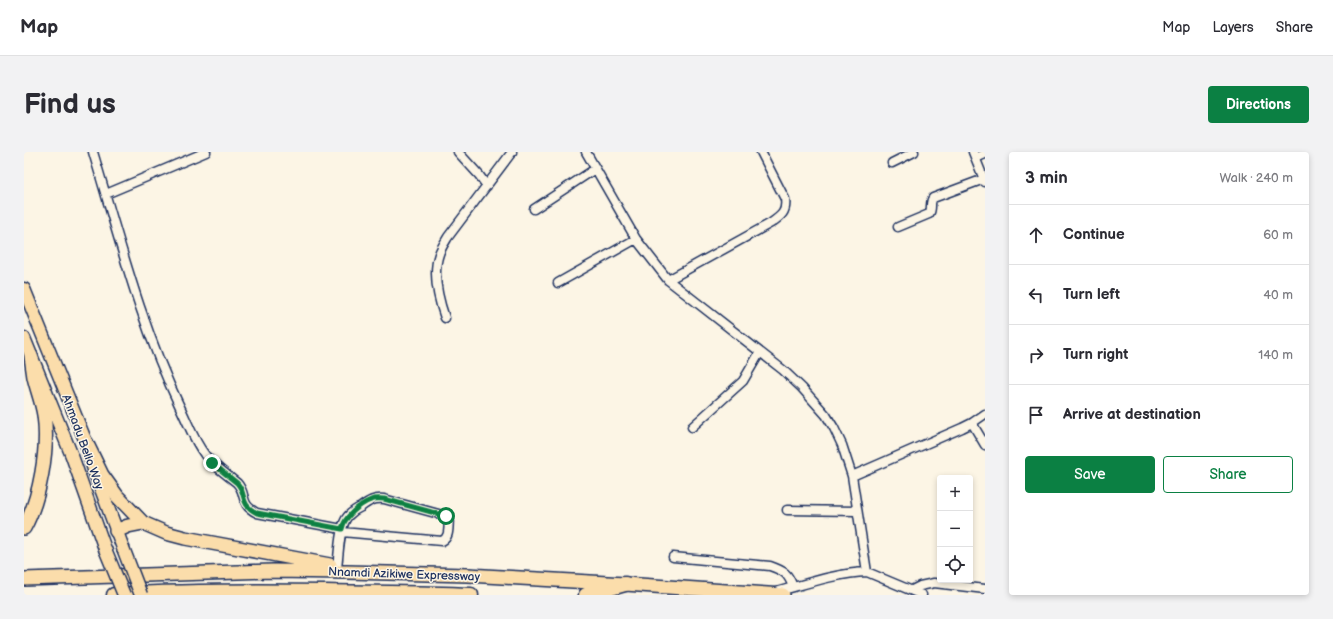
<!DOCTYPE html>
<html lang="en">
<head>
<meta charset="utf-8">
<style>
  body { margin:0; font-family:"Balsamiq Sans",sans-serif; background:#f2f2f3; color:#2b2b33 }
  .controls { position:absolute; right:12px; bottom:12px; display:grid; overflow:hidden; border-radius:4px; box-shadow:0 2px 6px #0003 }
  .controls button { width:36px; height:36px; display:grid; place-items:center; padding:0; border:0; border-bottom:1px solid #e1e1e2; background:#fff; color:#2b2b33; font:20px sans-serif }
  .stop { position:absolute; width:12px; height:12px; margin:-9px; border:3px solid #0b8043; border-radius:50%; background:#fff }
  .stop.end { background:#0b8043; border-color:#fff; box-shadow:0 1px 4px #0008 }
  .list { margin:0; padding:0; list-style:none }
  h2 { display:flex; justify-content:space-between; align-items:center; height:52px; margin:0; padding:0 16px; font-size:17px }
  h2 small { font-size:13px; font-weight:400; color:#7c7c81 }
  .list li { display:grid; grid-template-columns:26px 1fr auto; gap:12px; align-items:center; box-sizing:border-box; height:60px; padding:0 16px; border-top:1px solid #e1e1e2 }
  .list b { display:block; font-size:15px; white-space:nowrap }
  .list em { font-size:13px; font-style:normal; color:#7c7c81 }
  .actions { display:flex; gap:8px; padding:12px 16px }
  .actions a { flex:1; padding:9px 0; border:1px solid #0b8043; border-radius:4px; text-align:center; font-size:14px; color:#0b8043 }
  .actions .main { background:#0b8043; color:#fff }
  .icon { flex:none; width:22px; height:22px; fill:none; stroke:currentColor; stroke-width:2; stroke-linecap:round; stroke-linejoin:round }
  .map { position:relative; flex:none; width:961px; height:443px; overflow:hidden; border-radius:4px }
  header { display:flex; align-items:center; gap:24px; box-sizing:border-box; height:56px; padding:0 20px; background:#fff; border-bottom:1px solid #e1e1e2 }
  header strong { font-size:19px }
  nav { display:flex; gap:22px; margin-inline-start:auto; font-size:14px }
  .intro { display:flex; align-items:center; justify-content:space-between; box-sizing:border-box; height:96px; padding:0 24px }
  h1 { margin:0; font-size:28px }
  .button { padding:10px 18px; border-radius:4px; background:#0b8043; color:#fff; font-size:14px; font-weight:700 }
  main { display:flex; gap:24px; padding:0 24px }
  aside { flex:1; background:#fff; border-radius:4px; box-shadow:0 2px 6px #0003 }
  .map>svg:first-child { display:block }
  .lines { fill:none; stroke-linecap:round; stroke-linejoin:round }
  .minor-casing { stroke:#1b2f5e; stroke-width:11 }
  .primary-casing { stroke:#1b2f5e; stroke-width:15 }
  .trunk-casing { stroke:#1b2f5e; stroke-width:16 }
  .motorway-casing { stroke:#1b2f5e; stroke-width:17 }
  .minor { stroke:#fcf5e5; stroke-width:8 }
  .primary { stroke:#fbddab; stroke-width:12 }
  .trunk { stroke:#fbddab; stroke-width:13 }
  .motorway { stroke:#fbddab; stroke-width:14 }
  .primary-bridge-casing { stroke:#1b2f5e; stroke-width:15; stroke-linecap:butt }
  .primary-bridge { stroke:#fbddab; stroke-width:12 }
  .route { stroke:#0b8043; stroke-width:5 }
  .labels { text-anchor:middle; stroke-width:3; stroke-linejoin:round; paint-order:stroke }
  .street-label { font-size:12px; fill:#1b2f5e; stroke:#fcf5e5 }
</style>
</head>
<body>
<header>
<strong>Map</strong>
<nav><a>Map</a><a>Layers</a><a>Share</a></nav>
</header>
<div class="intro"><h1>Find us</h1><a class="button">Directions</a></div>
<main>
<div class="map">
<svg width="961" height="443" viewBox="0 0 961 443">
  <rect width="100%" height="100%" fill="#fcf5e5"/>
  <filter id="ink" filterUnits="userSpaceOnUse"><feTurbulence type="fractalNoise" baseFrequency=".025" numOctaves="2"/><feDisplacementMap in="SourceGraphic" scale="8" xChannelSelector="R" yChannelSelector="G"/><feConvolveMatrix kernelMatrix="1 2 1 2 8 2 1 2 1" color-interpolation-filters="sRGB"/></filter>
  <g filter="url(#ink)">
    <g class="lines">
      <defs>
        <path id="minor" d="M69,0c26,86 48,174 87,255 8,16 14,34 25,48 9,11 21,19 32,28 11,12 1,20 20,30l85,16
          M434,0l21,23 8,11
          M562,0l50,87 32,41 115,90 19,18 24,27 8,13 8,17 10,31 15,96
          M949,0l12,30
          M952,6l9,-4
          M868,11l22,-11
          M82,42l100,-42
          M510,57l61,-40
          M874,75l31,-13c4,-5 0,-11 4,-16l51,-19
          M644,128l103,-57c10,-7 16,-11 14,-24l-24,-47
          M534,131l78,-44
          M421,166c-7,-20 -13,-44 -6,-64 2,-6 6,-12 9,-17l64,-85
          M948,271l13,22
          M668,275l51,-46 17,-29
          M828,324l110,-48 10,-5 13,-9
          M763,358l70,1
          M649,405l97,9c14,5 18,7 23,21
          M313,416c2,-14 2,-42 11,-52 4,-4 8,-7 13,-9 8,-6 13,-9 23,-8l62,17 3,3c-1,9 1,18 -7,22l-100,-9
          M888,438l8,-4 14,-3 51,6
          M752,440c30,-8 61,-19 91,-20l55,23"/>
        <path id="primary" d="M0,137l62,153 8,28 29,78
          M0,186l48,118 33,93"/>
        <path id="trunk" d="M62,290l16,33 15,21 26,27 23,10 19,5 145,27
          M0,376c16,-29 25,-80 20,-113 -2,-13 -7,-25 -10,-38 -1,-7 -2,-14 -3,-21
          M92,379l12,-5 15,-3
          M0,427l248,-8 75,1 121,3 157,9 158,11"/>
        <path id="motorway" d="M90,443c70,-4 141,-4 212,-3 48,1 97,1 145,3
          M562,443l39,-11"/>
      </defs>
      <use href="#minor" class="minor-casing"/>
      <use href="#primary" class="primary-casing"/>
      <use href="#trunk" class="trunk-casing"/>
      <use href="#motorway" class="motorway-casing"/>
      <use href="#minor" class="minor"/>
      <use href="#primary" class="primary"/>
      <use href="#trunk" class="trunk"/>
      <use href="#motorway" class="motorway"/>
      <defs>
        <path id="primary-bridge" d="M99,396l18,47
          M81,397l19,46"/>
      </defs>
      <use href="#primary-bridge" class="primary-bridge-casing"/>
      <use href="#primary-bridge" class="primary-bridge"/>
    </g>
  </g>
  <g class="lines" filter="url(#ink)">
    <path class="route" d="M188,311l25,20c11,12 1,20 20,30l85,16c2,-12 18,-25 29,-29 4,-2 8,-1 13,-1l62,17"/>
  </g>
  <g class="labels">
    <g class="street-label">
      <text transform="translate(59 290) rotate(70)" y="4">Ahmadu Bello Way</text>
      <text transform="translate(380 422) rotate(2)" y="4">Nnamdi Azikiwe Expressway</text>
    </g>
  </g>
</svg>
<div class="controls">
<button>+</button>
<button>−</button>
<button><svg class="icon" aria-label="locate" viewBox="0 0 24 24"><circle cx="12" cy="12" r="6"/><path d="M12 2v4M12 18v4M2 12h4M18 12h4"/></svg></button>
</div>
<div class="stop" style="left:422px;top:364px"></div>
<div class="stop end" style="left:188px;top:311px"></div>
</div>
<aside>
<h2>3 min<small>Walk · 240 m</small></h2>
<ul class="list">
<li><svg class="icon" aria-label="ahead" viewBox="0 0 24 24"><path d="M12 20V5M6 11l6-6 6 6"/></svg><div><b>Continue</b></div><em>60 m</em></li>
<li><svg class="icon" aria-label="left" viewBox="0 0 24 24"><path d="M17 20v-9H6M10 6l-5 5 5 5"/></svg><div><b>Turn left</b></div><em>40 m</em></li>
<li><svg class="icon" aria-label="right" viewBox="0 0 24 24"><path d="M7 20v-9h11M14 6l5 5-5 5"/></svg><div><b>Turn right</b></div><em>140 m</em></li>
<li><svg class="icon" aria-label="arrive" viewBox="0 0 24 24"><path d="M6 21V4h12l-3 4 3 4H6"/></svg><div><b>Arrive at destination</b></div></li>
</ul>
<div class="actions"><a class="main">Save</a><a>Share</a></div>
</aside>
</main>
</body>
</html>
